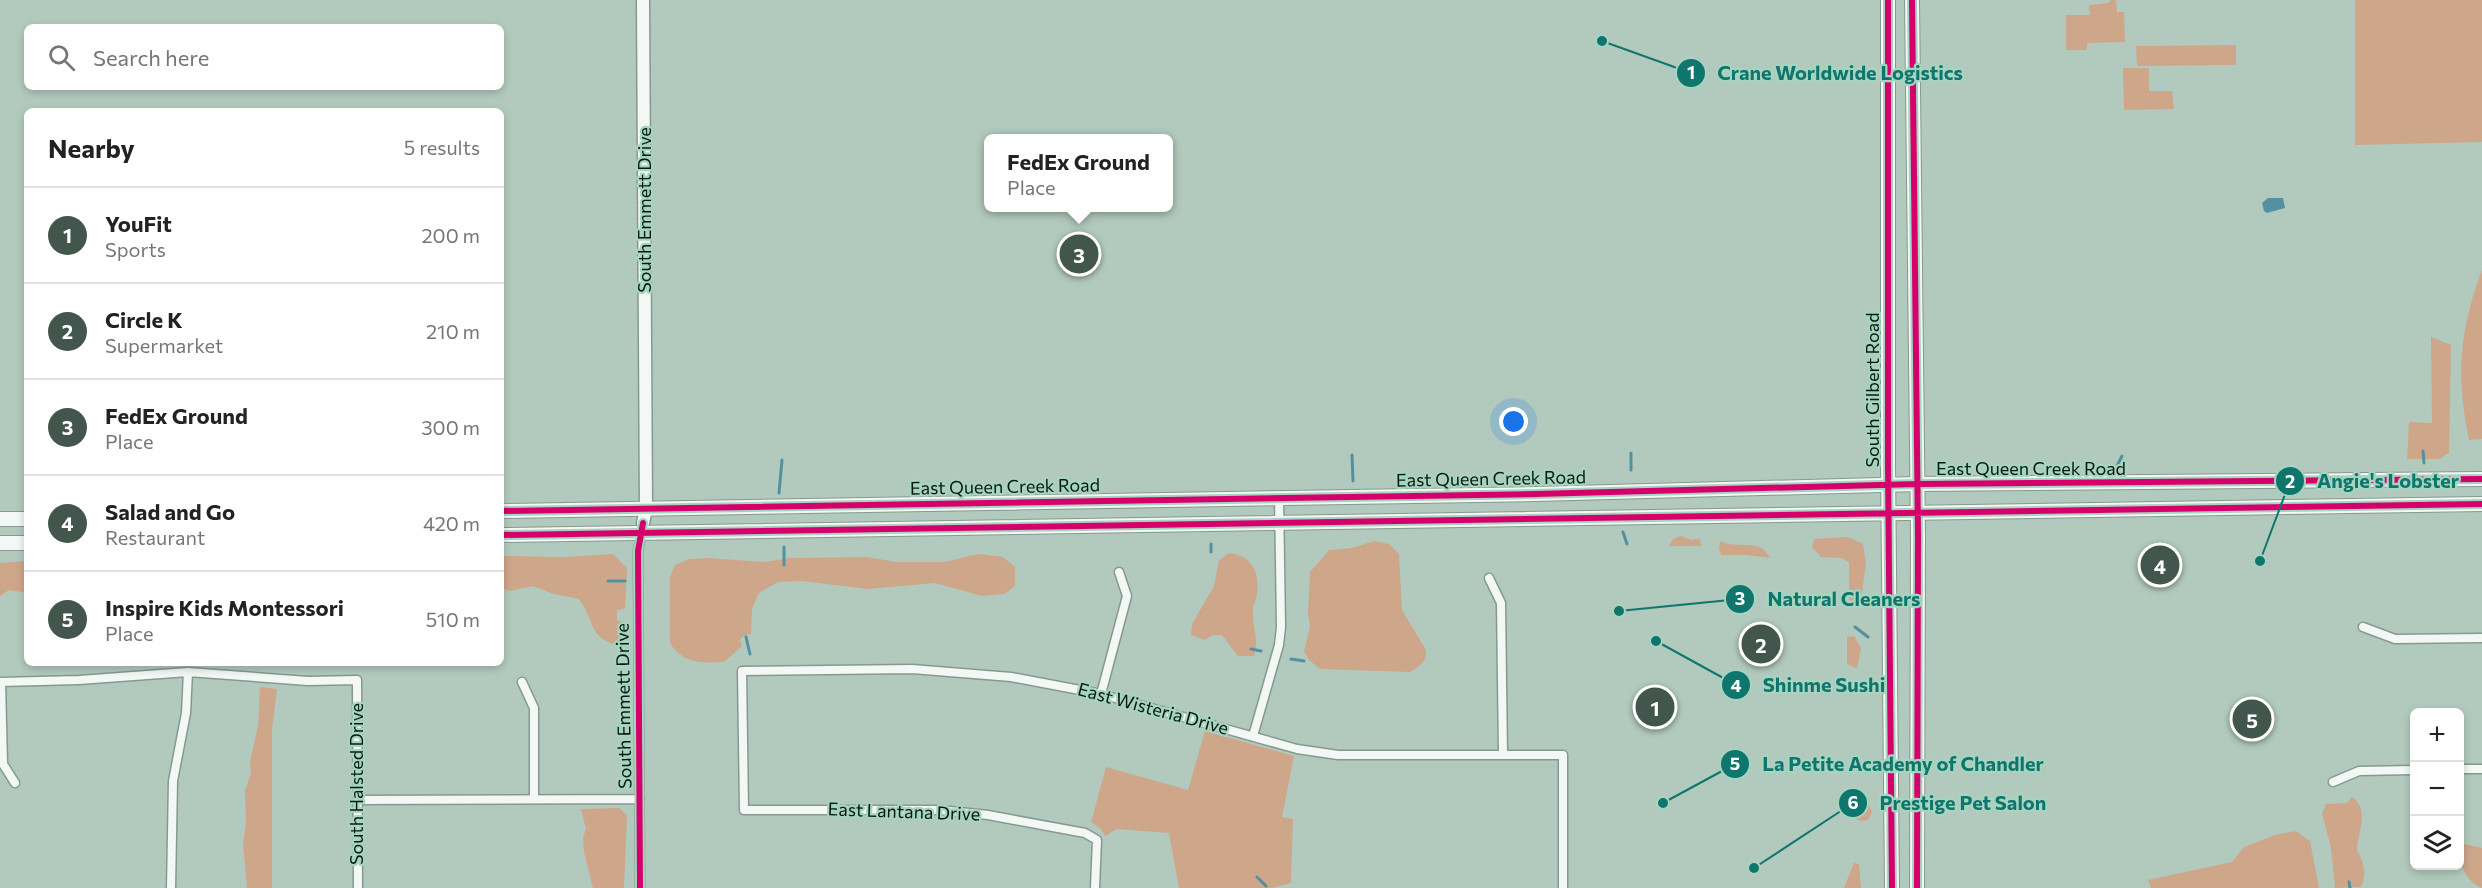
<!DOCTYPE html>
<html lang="en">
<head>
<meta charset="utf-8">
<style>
  body { margin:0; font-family:Commissioner,sans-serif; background:#f2f2f2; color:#222 }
  .controls { position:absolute; right:18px; bottom:18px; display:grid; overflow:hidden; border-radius:9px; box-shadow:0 3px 9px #0003 }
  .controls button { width:54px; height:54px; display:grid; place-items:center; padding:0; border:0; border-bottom:2px solid #e0e0e0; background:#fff; color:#222; font:30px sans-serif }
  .you { position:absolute; left:1514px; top:422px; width:21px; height:21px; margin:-15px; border:4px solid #fff; border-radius:50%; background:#1a73e8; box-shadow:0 0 0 9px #1a73e833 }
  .badge { display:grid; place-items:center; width:39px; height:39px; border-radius:50%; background:#42564e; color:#fff; font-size:20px; font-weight:700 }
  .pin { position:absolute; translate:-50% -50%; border:3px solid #fff; box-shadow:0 2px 6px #0006 }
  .popup { position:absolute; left:984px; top:134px; width:189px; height:78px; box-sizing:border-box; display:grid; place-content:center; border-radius:9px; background:#fff; filter:drop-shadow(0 2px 4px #0005); font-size:20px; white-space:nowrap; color:#767676 }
  .popup b { font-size:22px; color:#222 }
  .popup::after { content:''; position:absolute; left:50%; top:100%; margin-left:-12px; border:12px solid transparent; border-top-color:#fff }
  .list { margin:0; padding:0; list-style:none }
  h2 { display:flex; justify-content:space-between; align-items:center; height:78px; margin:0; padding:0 24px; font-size:26px }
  h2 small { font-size:20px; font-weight:400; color:#767676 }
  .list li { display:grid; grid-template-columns:39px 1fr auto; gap:18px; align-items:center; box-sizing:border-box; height:96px; padding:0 24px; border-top:2px solid #e0e0e0 }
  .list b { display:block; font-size:22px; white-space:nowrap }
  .list p { margin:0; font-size:20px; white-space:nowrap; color:#767676 }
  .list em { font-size:20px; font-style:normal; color:#767676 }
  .icon { flex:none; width:33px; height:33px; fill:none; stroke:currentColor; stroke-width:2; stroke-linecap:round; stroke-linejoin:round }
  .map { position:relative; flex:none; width:2482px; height:888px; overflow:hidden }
  .search { position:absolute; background:#fff; box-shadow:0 3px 9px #0003; left:24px; top:24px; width:480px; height:66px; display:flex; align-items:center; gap:15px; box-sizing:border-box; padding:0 21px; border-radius:9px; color:#767676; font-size:22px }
  .panel { position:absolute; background:#fff; box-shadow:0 3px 9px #0003; left:24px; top:108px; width:480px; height:558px; border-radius:9px }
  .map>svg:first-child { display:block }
  .green { fill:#cea68a }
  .water { fill:#5491a0 }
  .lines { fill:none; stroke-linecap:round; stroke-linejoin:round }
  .stream { stroke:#5491a0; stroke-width:3 }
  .street-casing { stroke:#869990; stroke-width:11 }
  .secondary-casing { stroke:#869990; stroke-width:15 }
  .primary-casing { stroke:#869990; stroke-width:16 }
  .street { stroke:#f3f7f5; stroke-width:8 }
  .secondary { stroke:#f3f7f5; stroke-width:12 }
  .primary { stroke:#f3f7f5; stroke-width:14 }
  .cycleway-casing { stroke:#a7d4bf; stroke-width:10 }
  .cycleway { stroke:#d6006c; stroke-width:6 }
  .labels { text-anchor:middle; stroke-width:4.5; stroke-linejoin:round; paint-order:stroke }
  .street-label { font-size:18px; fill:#061811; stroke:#a7d4bf }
  .leader { fill:none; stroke:#0f766e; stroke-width:2 }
  .callout-dot { fill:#0f766e; stroke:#a7d4bf; stroke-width:2 }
  .mark-label { font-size:18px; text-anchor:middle; font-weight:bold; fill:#fff }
  .callout-label { font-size:20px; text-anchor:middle; font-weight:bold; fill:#0f766e; stroke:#a7d4bf; stroke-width:4.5; stroke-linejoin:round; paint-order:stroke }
</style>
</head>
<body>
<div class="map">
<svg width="2482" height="888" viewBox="0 0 2482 888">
  <rect width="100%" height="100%" fill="#b2cabe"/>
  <path class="green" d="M2111,0h5l1,12h7l1,30 -38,1v7h-21v-35h24l-1,-10 19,-2z
    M2355,0h127v142l-127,3z
    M2236,45v20l-99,1 -1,-20z
    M2123,68h26v23h23l2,18 -50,1z
    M2482,270v169l-13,1c-13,-63 -10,-110 13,-170z
    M2431,337l20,8 -2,109h-3l-6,5h-33l2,-37 23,1z
    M1680,536l12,4 8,-2 1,8h-32l4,-7z
    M1848,537l15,7 3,19 -5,37 -4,4 -5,-1 -3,-4v-37l-8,-4 -20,-1 -9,-10 2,-8z
    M1374,541l15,3 10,10 3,56 24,40c1,13 -6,16 -16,22l-90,-3 -11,-9 -5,-9 6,-24 -2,-14 2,-41 19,-22 23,-2z
    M1720,541c18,9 40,-4 50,17l-24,-3h-25l-2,-7z
    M1229,553c23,2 31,20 28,41 -1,7 -5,12 -4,19 0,16 6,27 1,43h-16l-16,-21h-9l-8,5 -14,-5 1,-11 22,-38 5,-26z
    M613,554l14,14 -2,41 -8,1v11l6,1v24c-35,-5 -27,-24 -44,-47l-25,-5 -21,-8 -23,5 -9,-3v-32l64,1z
    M978,554l25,3 12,10v19l-11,8 -22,2 -47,-13 -67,6 -67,-8 -23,1 -19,11 -7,16 -1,25 -8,2 -3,4 2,6 -18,16c-22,1 -41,2 -54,-19v-66l5,-12 14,-6 20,-1 56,4 25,-4 78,-1 27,5h50z
    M27,561v32l-18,-3 -9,6v-33z
    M1854,636l7,12 -4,20h-2l-8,-4v-27z
    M260,687l17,2 -5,40v159h-25l-4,-44 3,-21 -1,-32 6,-18 -1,-11 8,-36z
    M1205,731l89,25 -12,61 11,2 -2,64 -19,5h-93l-10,-55 -52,-4 -12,7 -4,-7 -10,-7 15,-55 82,23z
    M2352,797c18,12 6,35 5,53 7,12 10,24 4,37l-26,1 -4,-41 -9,-33 4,-10 21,-1z
    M1849,801l19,2 4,9 -4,8 -8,1 -11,-6z
    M619,808l8,7 -3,73h-31l-9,-36 -1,-14 3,-9 -5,-20z
    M2296,831l14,10 9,47h-168l-3,-8 84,-18 12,-15 31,-12z
    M2460,843l22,5v40c-19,-8 -23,-27 -22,-45z
    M1854,863l5,1 2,24h-17z"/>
  <path class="water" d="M2268,198h15l2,10 -18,5 -3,-2 -2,-8z"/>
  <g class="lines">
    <path class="stream" d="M2423,451l1,12
      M1631,453v17
      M1352,455l1,26
      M2116,468l6,-12
      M779,493l3,-33
      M1623,532l4,12
      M1211,544v8
      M784,547v18
      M608,581h17
      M1855,627l13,10
      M746,637l4,17
      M1251,649l10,2
      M1291,659l13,2
      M1257,877l9,9
      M2349,882l1,6"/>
    <defs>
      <path id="street" d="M1489,578l12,25 2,152
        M2363,627l32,12 87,-1
        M0,682l79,-2 109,-8 120,9 49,-1 1,208
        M1,682l2,82 12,19
        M522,682l12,26v91
        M1101,694l26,-98 -8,-24
        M1253,736l26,-91 2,-18 -2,-130
        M2460,769h22
        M2333,782l26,-11 55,-1
        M357,800l283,-1
        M171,888l2,-107 13,-68 2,-41
        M640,888l-2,-337 4,-21
        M1095,888l2,-48 -12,-7 -97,-18 -48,-5h-196l-2,-139 170,-2 99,8 90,17 196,55 41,6h225v133"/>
      <path id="secondary" d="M643,523l3,-14 -3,-509"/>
      <path id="primary" d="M1888,0v464l4,424
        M1912,0l6,536 -1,352
        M501,511l1034,-17 382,-10 565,-5
        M0,519h27
        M501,535l1981,-31
        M0,543h27"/>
    </defs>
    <use href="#street" class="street-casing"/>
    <use href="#secondary" class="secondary-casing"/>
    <use href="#primary" class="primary-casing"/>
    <use href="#street" class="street"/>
    <use href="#secondary" class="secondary"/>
    <use href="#primary" class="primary"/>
    <defs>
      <path id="cycleway" d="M1888,0v464l4,424
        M1912,0l6,536 -1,352
        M501,511l1034,-17 382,-10 565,-5
        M501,535l1981,-31
        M640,888l-2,-337 5,-28"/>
    </defs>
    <use href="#cycleway" class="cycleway-casing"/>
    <use href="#cycleway" class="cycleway"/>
  </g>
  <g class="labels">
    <g class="street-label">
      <text transform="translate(645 210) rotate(-90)" y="6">South Emmett Drive</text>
      <text transform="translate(1873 390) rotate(-90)" y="6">South Gilbert Road</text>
      <text x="2031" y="475">East Queen Creek Road</text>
      <text transform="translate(1491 479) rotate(-1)" y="6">East Queen Creek Road</text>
      <text transform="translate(1005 487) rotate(-1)" y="6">East Queen Creek Road</text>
      <text transform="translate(624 706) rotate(-91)" y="6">South Emmett Drive</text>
      <text transform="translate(1153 709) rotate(15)" y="6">East Wisteria Drive</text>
      <text transform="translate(357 784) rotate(-90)" y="6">South Halsted Drive</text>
      <text transform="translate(904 812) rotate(2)" y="6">East Lantana Drive</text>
    </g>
  </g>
  <path class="leader" d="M1602 41L1691 73M2260 561L2290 481M1619 611L1740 599M1656 641L1736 685M1663 803L1735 764M1754 868L1853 803"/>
  <g class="callout-dot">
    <circle cx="1602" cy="41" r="6"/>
    <circle cx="2260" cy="561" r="6"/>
    <circle cx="1619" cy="611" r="6"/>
    <circle cx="1656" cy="641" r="6"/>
    <circle cx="1663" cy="803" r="6"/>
    <circle cx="1754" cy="868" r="6"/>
    <circle cx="1691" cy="73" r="15"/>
    <circle cx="2290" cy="481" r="15"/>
    <circle cx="1740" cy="599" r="15"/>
    <circle cx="1736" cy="685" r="15"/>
    <circle cx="1735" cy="764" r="15"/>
    <circle cx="1853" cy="803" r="15"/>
  </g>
  <g class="mark-label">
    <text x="1691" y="79">1</text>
    <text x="2290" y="488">2</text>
    <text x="1740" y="605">3</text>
    <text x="1736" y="692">4</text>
    <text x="1735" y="770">5</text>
    <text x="1853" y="809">6</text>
  </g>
  <g class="callout-label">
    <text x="1840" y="80">Crane Worldwide Logistics</text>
    <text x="2388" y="488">Angie's Lobster</text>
    <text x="1844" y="606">Natural Cleaners</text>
    <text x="1824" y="692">Shinme Sushi</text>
    <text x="1903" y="771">La Petite Academy of Chandler</text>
    <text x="1963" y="810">Prestige Pet Salon</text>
  </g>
</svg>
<div class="controls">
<button>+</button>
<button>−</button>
<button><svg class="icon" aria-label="layers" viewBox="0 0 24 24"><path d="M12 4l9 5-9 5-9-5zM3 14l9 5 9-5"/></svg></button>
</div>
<div class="you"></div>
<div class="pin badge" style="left:1655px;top:707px">1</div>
<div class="pin badge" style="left:1761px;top:644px">2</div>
<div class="pin badge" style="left:1079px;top:254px">3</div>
<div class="popup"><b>FedEx Ground</b>Place</div>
<div class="pin badge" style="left:2160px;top:565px">4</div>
<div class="pin badge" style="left:2252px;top:719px">5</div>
<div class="search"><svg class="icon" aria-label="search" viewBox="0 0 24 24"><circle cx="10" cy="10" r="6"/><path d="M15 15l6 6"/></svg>Search here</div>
<section class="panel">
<h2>Nearby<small>5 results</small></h2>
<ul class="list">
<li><span class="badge">1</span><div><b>YouFit</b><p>Sports</p></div><em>200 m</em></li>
<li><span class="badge">2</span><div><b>Circle K</b><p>Supermarket</p></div><em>210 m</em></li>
<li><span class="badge">3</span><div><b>FedEx Ground</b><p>Place</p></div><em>300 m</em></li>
<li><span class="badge">4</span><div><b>Salad and Go</b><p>Restaurant</p></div><em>420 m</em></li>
<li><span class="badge">5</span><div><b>Inspire Kids Montessori</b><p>Place</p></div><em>510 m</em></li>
</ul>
</section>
</div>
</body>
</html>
